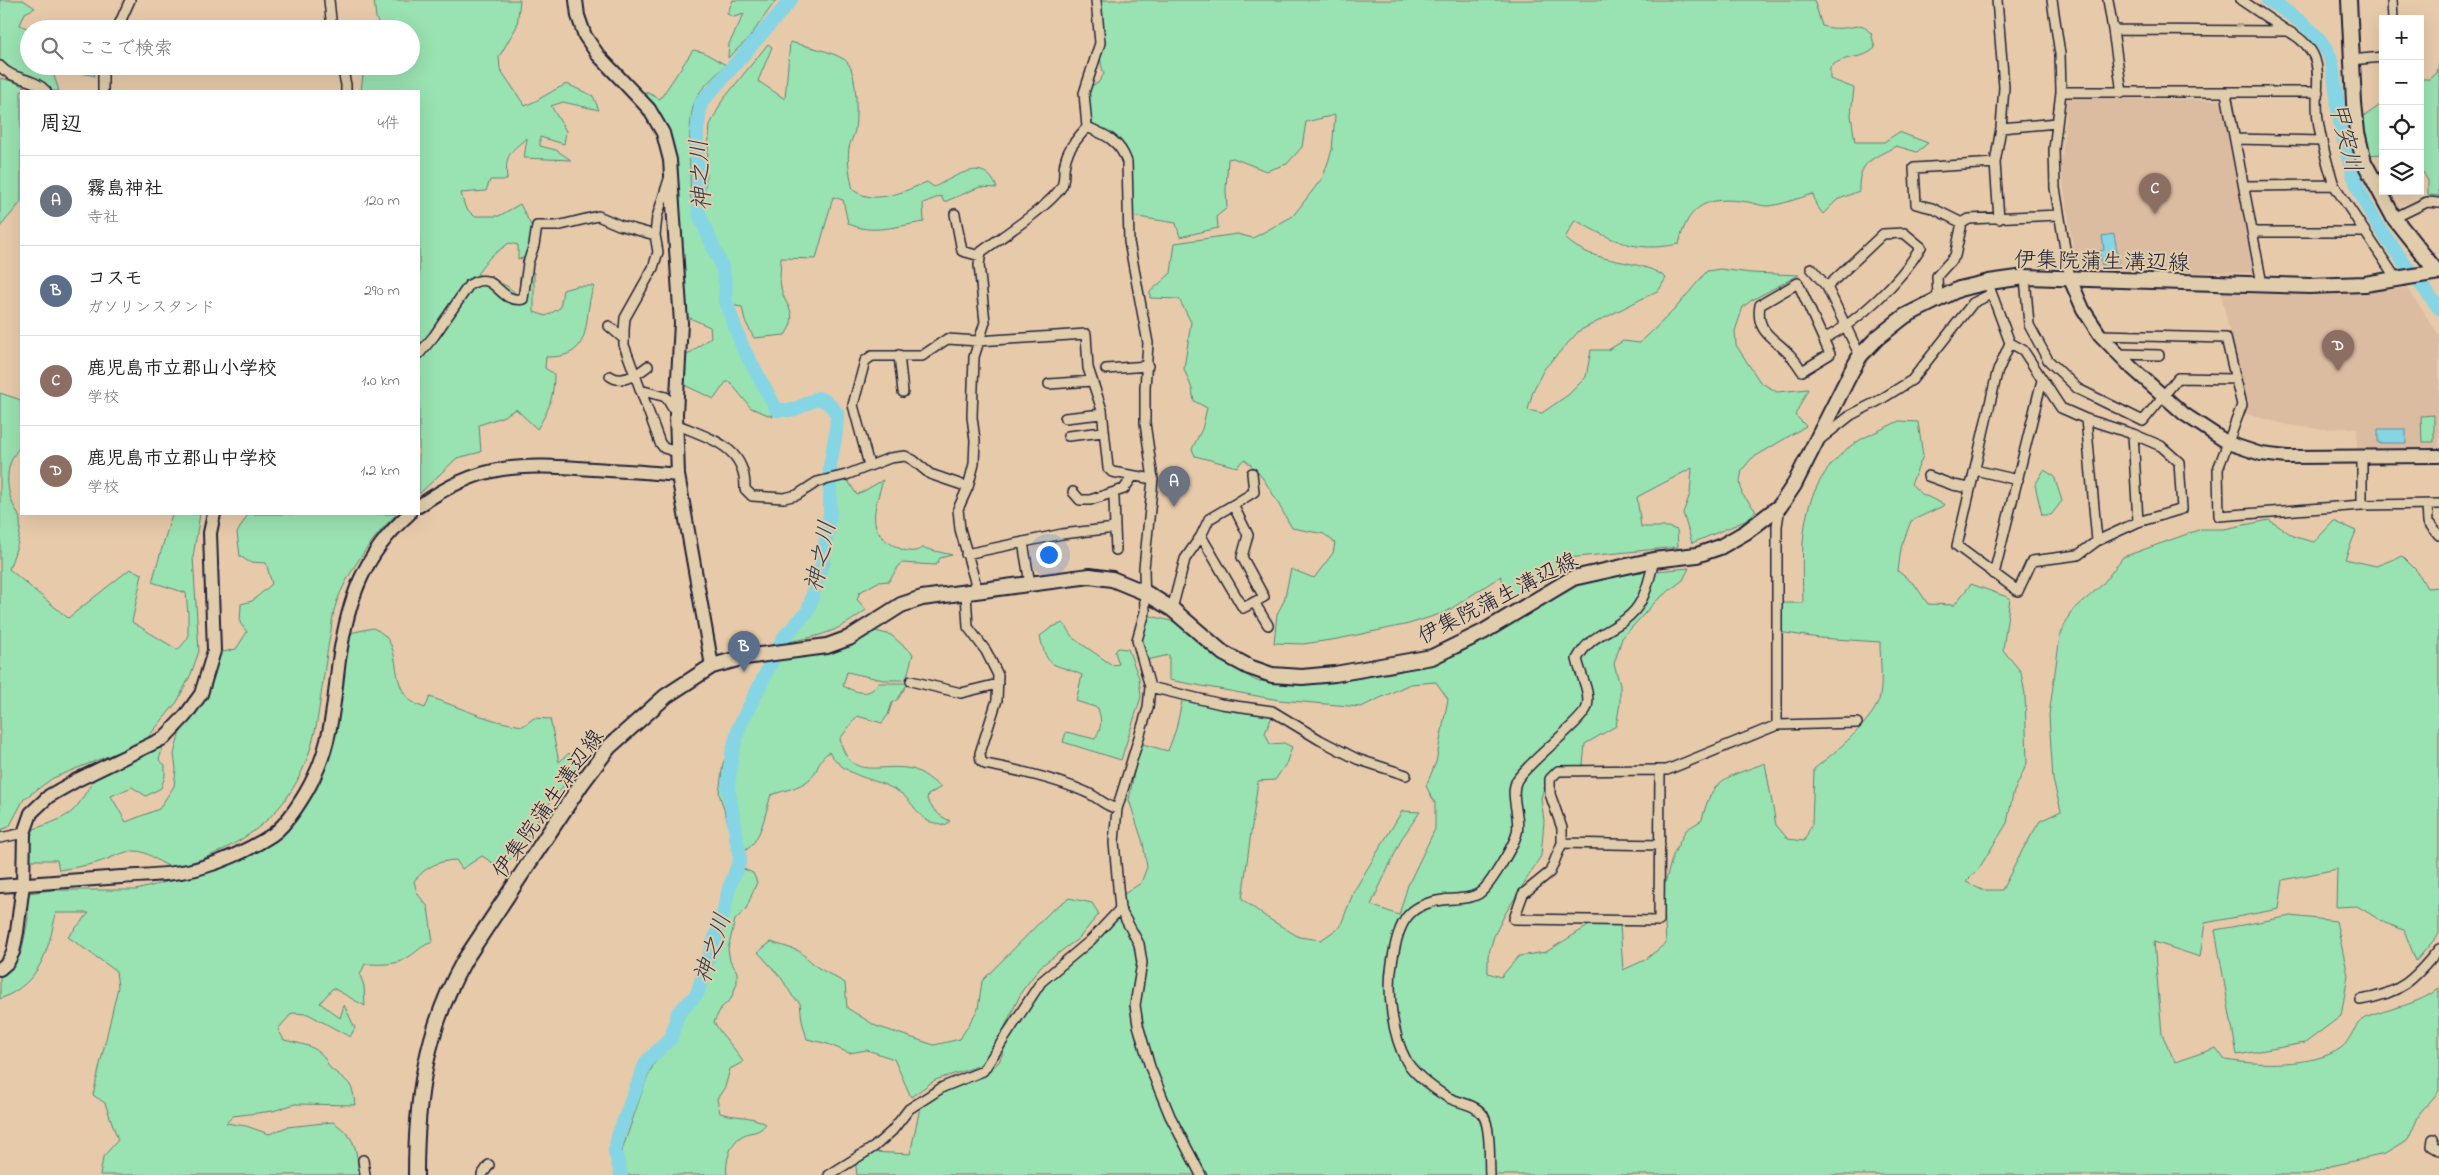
<!DOCTYPE html>
<html lang="ja">
<head>
<meta charset="utf-8">
<style>
  body { margin:0; font-family:"Indie Flower","Klee One",sans-serif; background:#f6f6f6; color:#222 }
  .controls { position:absolute; right:15px; top:15px; display:grid; overflow:hidden; border-radius:0px; box-shadow:0 5px 20px #0002 }
  .controls button { width:45px; height:45px; display:grid; place-items:center; padding:0; border:0; border-bottom:1px solid #e0e0e0; background:#fff; color:#222; font:25px sans-serif }
  .you { position:absolute; left:1048px; top:554px; width:18px; height:18px; margin:-12px; border:4px solid #fff; border-radius:50%; background:#1a73e8; box-shadow:0 0 0 8px #1a73e833 }
  .badge { display:grid; place-items:center; width:32px; height:32px; border-radius:50%; background:#7c3aed; color:#fff; font-size:16px; font-weight:700 }
  .pin { position:absolute; translate:-50% -41px; filter:drop-shadow(0 1px 2px #0008) }
  .pin::after { content:''; position:absolute; top:26px; width:18px; height:15px; background:inherit; clip-path:polygon(0 0,100% 0,50% 100%) }
  .list { margin:0; padding:0; list-style:none }
  h2 { display:flex; justify-content:space-between; align-items:center; height:65px; margin:0; padding:0 20px; font-size:21px }
  h2 small { font-size:16px; font-weight:400; color:#767676 }
  .list li { display:grid; grid-template-columns:32px 1fr auto; gap:15px; align-items:center; box-sizing:border-box; height:90px; padding:0 20px; border-top:1px solid #e0e0e0 }
  .list b { display:block; font-size:19px; white-space:nowrap }
  .list p { margin:0; font-size:16px; white-space:nowrap; color:#767676 }
  .list em { font-size:16px; font-style:normal; color:#767676 }
  .icon { flex:none; width:28px; height:28px; fill:none; stroke:currentColor; stroke-width:2; stroke-linecap:round; stroke-linejoin:round }
  .map { position:relative; flex:none; width:2439px; height:1175px; overflow:hidden }
  .search { position:absolute; background:#fff; box-shadow:0 5px 20px #0002; left:20px; top:20px; width:400px; height:55px; display:flex; align-items:center; gap:12px; box-sizing:border-box; padding:0 18px; border-radius:28px; color:#767676; font-size:19px }
  .panel { position:absolute; background:#fff; box-shadow:0 5px 20px #0002; left:20px; top:90px; width:400px; height:425px; border-radius:0px }
  .map>svg:first-child { display:block }
  .built { fill:#dcbca1 }
  .green { fill:#99e2b1; stroke:#5e8276 }
  .water { fill:#86d5e4; stroke:#5e8da0 }
  .lines { fill:none; stroke-linecap:round; stroke-linejoin:round }
  .river { stroke:#86d5e4; stroke-width:14 }
  .street-casing { stroke:#22223b; stroke-width:12 }
  .secondary-casing { stroke:#22223b; stroke-width:16 }
  .primary-casing { stroke:#22223b; stroke-width:18 }
  .street { stroke:#e1cdab; stroke-width:9 }
  .secondary { stroke:#e1cdab; stroke-width:12 }
  .primary { stroke:#e1cdab; stroke-width:14 }
  .labels { text-anchor:middle; stroke-width:4; stroke-linejoin:round; paint-order:stroke }
  .street-label { font-size:22px; fill:#22223b; stroke:#e1cdab }
  .water-label { font-size:24px; font-style:italic; fill:#313d54; stroke:#e1cdab }
</style>
</head>
<body>
<div class="map">
<svg width="2439" height="1175" viewBox="0 0 2439 1175">
  <rect width="100%" height="100%" fill="#e7caaa"/>
  <filter id="ink" filterUnits="userSpaceOnUse"><feTurbulence type="fractalNoise" baseFrequency=".02" numOctaves="2"/><feDisplacementMap in="SourceGraphic" scale="10" xChannelSelector="R" yChannelSelector="G"/><feConvolveMatrix kernelMatrix="1 2 1 2 8 2 1 2 1" color-interpolation-filters="sRGB"/></filter>
  <g filter="url(#ink)">
    <path class="built" d="M2067,98l152,2 3,3 32,170 -168,-3 -11,-10 -14,-90z
      M2407,288l32,47v114l-82,1v-22l-39,1 -30,-4 -45,-12 2,-7 -24,-113 2,-2 145,2z"/>
    <path class="green" d="M0,0h23l12,8 -10,5 -5,12 9,4v37h63l3,10 -37,-8 -5,5 6,18h-16l-43,-22z
      M374,0h146l-3,26 -18,31 1,12 25,37c15,-6 27,-16 42,-22l26,12 6,14 -36,-8 -12,4 15,25 -2,13 -24,-7v9l16,4 15,10 -47,-2 3,-20c-19,15 -22,18 -20,42h-17l-4,11 -25,2 4,14 9,9h25l21,-12 16,31 -8,22 -10,2v-14l-9,-2 -19,14 -13,17 30,12 12,10 1,-19 7,-12 7,8v39l12,4 14,-8 3,-18 14,-4h17c-13,33 3,72 -48,71l-1,11 9,6c0,22 -5,37 -17,55l-21,-20 -14,8 -23,8 2,27 -24,6 -38,36v-403h-58l3,-25h47v-37h-30l-5,-11z
      M733,0h43l-27,38 -21,20 1,-14 15,-30 -10,3 -7,-3z
      M1100,0h714l8,26c13,4 26,2 40,-1l9,8 4,15c-13,13 -28,5 -45,19v12l24,9 -3,27 4,27h29l15,-10 29,11 -11,9 -21,-6c-23,13 -38,15 -37,45l-22,9 -14,14 -7,-9 -3,-11c-15,4 -31,11 -46,12 -6,0 -13,-3 -19,-4 -39,-6 -60,1 -69,42 -46,9 -65,-3 -104,-24l-10,18c30,29 76,19 101,40l-7,12 -80,41 -35,38 -11,22 -5,19 14,3 26,-18 18,-18 5,-27h17l15,-9 17,2 34,-33 33,-39 13,-2 31,4 48,2 -47,25 -9,7 -8,24 1,14 24,37 17,10 31,-3 -13,26 11,11 -55,33 -9,11 -2,11 2,13 14,17 -11,10 -53,22 -9,-30 7,-19 2,-26 -55,29 4,30h27l9,3 1,17 -111,11 -16,15 -42,27 -8,-24 -55,36 -37,12 -71,15 -35,5 -29,-1 3,-29 7,-13 7,-32 23,9 19,-25 2,-10 -11,-9 -32,-6c-14,-23 -26,-53 -48,-69l-7,8 -42,-11 -3,-7 10,-20 5,-21 -13,-7 -2,-12 -8,-20 7,-47 -12,-23 -29,-1v-6l21,-19 4,-30 62,-9 16,4 40,-22 30,-39 9,-27 3,-35 -29,7 -4,25 -15,17 -21,7 -33,-13 -5,1 -2,31 1,18 -10,8 1,12 -38,9 -4,-14 -45,-7c-5,-22 -5,-49 -15,-69 -3,-7 -12,-11 -18,-16 -10,-10 -11,-32 -8,-45l8,-3 6,-9c-10,-27 3,-50 -4,-74z
      M790,42c18,5 39,8 55,18 13,9 12,55 10,70 -1,6 -5,12 -6,18 -2,14 1,28 4,42 22,16 52,1 74,-8l7,5c23,-11 50,-32 63,1l-17,-1 -36,15 -3,-6 -18,7 1,19c-23,3 -55,14 -76,1l-5,-23 -10,-3 -17,62 -35,-1c0,9 -2,20 0,29 3,20 20,25 4,48l-31,3 -9,-17 -3,-14 -12,-2 15,48 17,32 11,32 -22,-9 -21,-26h-4l-12,17 -34,-16 2,-24 29,-22 -1,-10 -29,-13 -6,-124 -29,-98 14,7 33,-49 10,2 23,13c-11,11 -25,22 -31,36 -8,17 -5,77 -4,98l13,1 6,-75 12,-24 46,-57 4,3 -14,34 27,18z
      M2439,63v133l-11,-1v-14l-5,-9h-3v-93h10l7,-6z
      M0,78l15,4 16,9h-10v111l-21,25z
      M2383,103v51l-17,1 -7,-35z
      M0,393l21,7v46c-14,14 -16,34 -10,53 2,7 8,14 9,21 2,17 -6,34 -11,49l59,49 62,-49 12,5 -10,48 46,28 10,-12v-24l-2,-21 -34,-11 20,-68h28l-7,43 6,94 -8,23 -14,28 -32,39 -92,37 -29,21 -15,28 -9,3z
      M2434,415v27h-12l-1,-26z
      M1899,421l19,1 5,34 -12,28 11,10 23,11 -34,16 -10,27 -3,23 17,14 13,19 26,1 17,-21 39,14 -7,52 18,22 4,22 2,69 -14,31 -6,29 -29,47 -12,12 16,8h20l21,-41 17,-28 21,-10 -8,-31 -4,-65 11,-79 10,-23 32,-28 21,-28 78,-28h23l45,-9 26,17 19,5 20,-21 22,10 -11,28 31,7 26,-10 15,15 10,17 12,-1v347l-23,27 -12,-31 -19,-7 -28,-17 -21,1 1,-38 -54,11 -4,29 -74,14 -5,34 -46,-15 8,92 13,28 41,-14 9,12c31,5 89,7 116,-12 10,-7 13,-25 24,-30 24,-10 54,-13 74,-30v103l-20,24 -11,25 -23,14 -54,12 -22,9h-1452l-3,-24 56,3 13,-60 15,-9 49,-13 12,-10 23,-56 43,-48 43,-29 13,-33 20,-13 6,-16 -4,-24 -14,-43 10,-57 29,8 8,-22 7,-32 91,15 -9,21 5,11 14,-1 8,4 -6,17 -11,16 -17,1 -16,118 24,18 33,20 22,3 19,-13 14,-36 48,-80 18,1 -18,26 -31,67 28,10 9,-30 27,-56v-26l-9,-17 10,-24 12,-63 -12,-17 -26,2 -49,23 -82,-7 -110,-20v-25l-26,6 -8,-24 12,-22 28,7 28,25 53,34 57,2 35,-3 50,-8 62,-19 120,-69 43,-10 66,-6 -6,12 -26,20 -35,38 -8,26 6,21v18l-4,23 -31,18 -2,21 -34,7 -8,26 3,23 -3,35 -36,58 -11,22 -6,20v17l13,4 18,-21 27,-4 55,-34 19,7 3,45 22,-10 21,-17 -3,-53 10,-35 13,-25 16,-10c10,-44 25,-42 63,-57l11,62 12,14 16,2 8,-17 2,-55c19,-15 62,-50 66,-73 3,-17 0,-37 0,-54l-61,-4 -47,-7 1,-28h30c-1,-60 -6,-112 45,-155 14,-11 35,-19 51,-27z
      M2044,470l10,6 8,25 -11,14h-9l-7,-30z
      M845,476l12,19 26,-15c-8,28 -19,52 14,67 9,5 17,6 26,1l29,7 -12,3 -4,7 -35,-2 -12,18 -11,1 -18,10 -3,7 9,11c-29,22 -44,26 -79,32l5,-9 19,-23 18,-46 7,-61 -1,-25z
      M248,514h149c-23,20 -51,61 -61,90 -3,8 -4,18 -5,26 -5,26 -8,53 -12,79 -12,85 -53,129 -134,156 -22,8 -30,-13 -49,-14 -12,-1 -28,9 -40,12 -12,3 -25,5 -37,7l-2,-10h-33v-11l10,-20c14,-5 35,-11 44,-24 7,-10 12,-22 22,-31 13,-10 48,-25 63,-28l-4,14 6,5v11l-4,12 -15,8 -14,-9 -21,9 15,26 33,-13 15,-23 2,-17 -2,-15 5,-19 24,-38 10,-20 6,-24 17,-4 11,-17 -7,-9 1,-19 11,-3 20,-17 -6,-21 -17,-1 -9,-6 -3,-23z
      M1063,623l10,15 39,27 7,-1 -4,-12 3,-4 10,1 11,29 2,19 -20,63 -58,-18 3,-10 29,7c7,-11 7,-18 3,-31l-22,-7 6,-26c-30,-14 -34,-3 -42,-39l12,-9z
      M373,628c38,15 7,66 52,80l5,-11c32,11 59,25 93,29l11,-8 16,1 9,43 10,-9 10,13 -37,47 -25,40 -12,11 -9,1 -14,-9 -20,13 -6,-9c-19,1 -30,7 -42,21l3,12 11,14 5,35c-11,3 -16,10 -26,16 -12,8 -29,6 -42,6l-5,11 4,11 1,20 -32,-18 -13,15 20,15 4,-13 11,23 -5,9 -42,-23 -16,-1 -14,16 6,11c12,3 31,5 39,16 4,4 4,9 8,13 17,13 22,13 24,36l-60,-1 -22,7 -40,5 -7,7 20,3 23,8 18,-7 46,-5c24,16 23,26 26,53h-259l3,-18 15,-17 -13,-37 -12,-8 25,-108 -2,-16 -48,-34 21,-24h-33c-8,39 -16,70 -56,86v-21l22,-28 6,-31 -1,-26 26,-3h83l75,-20 69,-45 38,-50 27,-141z
      M872,630l19,5 22,19 -7,26h-23l-36,-8 -4,14c13,6 27,12 35,-3h30l-10,16 -6,4 -4,12 -6,8 -25,-7 -17,23c10,44 39,23 72,30 11,3 20,12 29,18l-13,8 -1,4c5,10 12,17 23,22l-5,4c-6,-2 -15,-2 -19,-5 -11,-8 -15,-21 -27,-28 -28,-17 -50,-11 -70,-40 -11,8 -8,11 -15,22 -8,13 -29,16 -43,21 -6,18 -11,56 -34,58l-18,-60 4,-30 57,-106z
      M736,866l17,7 4,9 -11,27 -11,11 -7,29 2,11 7,12v11l-6,16 -10,9 -7,14c8,15 21,25 29,40l-13,7 -5,18 -8,12 3,14c17,5 31,2 46,11 -9,11 -13,6 -24,12 -12,6 -17,27 -15,39h-110l6,-28 22,-64 8,-18 22,-27 52,-127z
      M1069,898l23,5 7,11 -20,24 -38,28 -19,25 -33,69 -16,8 -38,12 -24,17 -17,-38 -27,-9 -18,3 -21,-9 -21,-5 -5,-18 -2,-18 -7,-6 -11,-18 -24,-27 13,-10 28,9 18,16 28,16 2,25 29,18 58,19 26,-6 18,-30 4,-28 70,-71z
      M2291,916l45,5 12,54 -7,41 -36,27 -68,12 -22,-125z"/>
    <path class="water" d="M2114,234l5,28 -17,3 -3,-14 5,-1 -2,-14z
      M2378,429h28v14h-28z"/>
    <g class="lines">
      <path class="river" d="M2268,0c22,14 50,30 61,55 6,13 7,38 9,53 4,28 10,57 22,84 18,41 52,80 79,116
        M621,1175l-6,-24 3,-15 28,-74 25,-24 7,-25 19,-19 27,-84 5,-22 11,-28 -12,-74 4,-32 7,-27 45,-90 24,-26 15,-51 7,-47v-47l6,-34 1,-19 -10,-11 -9,-4 -25,12h-16l-34,-62 -18,-48 1,-14 -4,-19 -23,-53 -2,-83 4,-28 90,-103"/>
      <defs>
        <path id="street" d="M329,0l3,29
          M1997,0l7,87 -3,41 56,-5
          M2052,0l8,54 1,38 -7,57 1,39 15,91
          M2108,0l5,30
          M2241,0l46,31
          M2392,0l1,19
          M117,29l13,-29
          M2350,60l33,-3
          M0,66c13,15 33,11 46,25
          M103,66v25
          M342,66l4,19v6
          M2061,92h257
          M2122,93l-9,-63 175,1c43,24 25,50 30,89 3,22 9,43 16,65
          M2226,93l36,191
          M1087,127c19,8 33,14 40,35l2,80 19,101 -3,45v35l8,56 -9,89 1,44 -8,28 13,47 -2,21 -31,101 -3,33 6,67 19,35 3,19 -7,42 3,20 12,42 20,49 31,59
          M2235,139l86,2
          M1995,163l6,-35
          M669,179l-12,38 -2,18 3,17 -5,16 -28,50 -1,12v15l36,98 4,5 13,4
          M2244,186l90,-1 63,95
          M955,214l7,37 18,5
          M2394,218l33,-16 12,1
          M1962,223l-30,-15 -16,-4 -2,-36 81,-5 4,56
          M2252,232h113
          M1811,268l16,19 33,69
          M2025,277l4,48 19,35 30,29 65,32 35,-43 57,1
          M1798,283l32,71 -28,17c-4,-6 -7,-11 -12,-16 -15,-17 -35,-22 -30,-50z
          M1990,289l20,54 13,7 38,58 25,11
          M1938,298l-1,-22 18,-20 7,-33 7,-4 89,-4
          M609,326l15,13
          M2100,335l126,3 16,67 -24,64 1,47 143,-11 77,-1
          M1824,339c36,-19 76,-57 97,-92l-17,-14 -21,1 -56,53
          M2010,343l-13,30 -40,173 61,45 14,-30 46,-6 19,-14
          M419,354l15,-18 35,-51c28,-17 28,19 54,14l5,-36 6,-18 3,-19h20l41,-10 21,9 36,10
          M2118,354l41,1
          M899,355l4,37
          M1106,369l42,-3
          M610,376c12,9 28,-2 38,-10
          M1049,384l43,-3
          M640,390l26,7 10,17
          M1065,418l37,-4
          M2086,419l47,15 28,12 18,16 3,47 -44,13 -41,19z
          M676,424c34,15 70,22 69,65l7,7 32,2 13,-3 20,-13 29,-7 44,-17 15,-2 8,4 17,14 38,13
          M2133,434l5,88
          M1068,436l35,-4
          M1818,441l33,-26 29,-15 32,-20 61,-77 18,-9
          M2362,457v48
          M869,465l-16,-60 12,-44 7,-5h50l25,-17 31,2 108,-7 2,34 14,42 6,58 4,4 41,7
          M1975,470l43,10
          M1928,476l25,9 17,3
          M1073,492l7,8h10l34,-11 9,-13
          M1233,505l21,-13 -2,-19
          M2427,505l1,17 11,13
          M1115,528l1,22
          M1023,542l7,42
          M966,554l96,-20 53,-6 -1,-30
          M1994,574l48,-194
          M978,592l-18,-63 -2,-20 10,-22 6,-23 1,-24 -3,-23 2,-60 11,-35 -6,-57 2,-13c20,-15 69,-46 81,-66 3,-7 1,-16 3,-23 2,-14 13,-25 22,-36l-3,-34 16,-50 -4,-43
          M966,593l2,34 18,24 12,24 -1,25 -17,53 1,8 4,3c32,6 76,16 105,30 11,6 14,11 27,15
          M1254,602l14,23
          M1172,609l13,-50 16,-23 42,72 21,-11 -22,-40 6,-22 -15,-30 -24,14 -8,17
          M911,681l50,12 37,-9
          M1150,687l71,17 51,7 48,29 37,19 49,16
          M1777,725v-199l3,-20
          M1660,770l-1,151 -145,-2 9,-25 27,-22 12,-29v-15l-12,-34v-15l8,-8z
          M1660,770h7l110,-45 80,-2
          M0,838l24,-5
          M1562,843l98,2
          M2360,1000c40,-6 54,-20 79,-51
          M2433,1139l-1,7 7,4
          M363,1160l2,15
          M482,1175l7,-10
          M829,1175l45,-28 18,-16 17,-22 34,-22 40,-16 58,-89 50,-42 29,-31
          M1490,1175c-1,-16 1,-47 -7,-60 -7,-11 -25,-12 -36,-18 -14,-9 -31,-21 -40,-35 -15,-26 -20,-70 -15,-99 7,-44 16,-62 62,-64 10,-1 21,-1 28,-8 10,-9 32,-46 35,-58 4,-16 -8,-38 0,-53 12,-19 67,-60 70,-73 4,-15 -7,-33 -10,-48 15,-28 41,-28 58,-49 11,-13 15,-34 19,-50"/>
        <path id="secondary" d="M576,0l2,16 7,20 13,19 51,54 14,24 7,27 11,163 -5,91 2,61 34,191
          M2070,279l13,30 17,26 32,33 52,46 44,29 33,11 26,3 152,-1
          M419,506c61,-44 102,-42 174,-37 28,2 57,3 85,6
          M0,886c40,-3 80,-6 121,-9 26,-2 57,-2 82,-10 23,-7 49,-19 69,-32 15,-10 34,-41 42,-58 18,-36 20,-78 25,-117 9,-60 24,-105 70,-146
          M0,969l8,-7 5,-10 4,-20 6,-48 1,-51 7,-20 18,-17 28,-16 87,-42 21,-22 16,-22 13,-43 -4,-118 4,-19"/>
        <path id="primary" d="M2349,0l5,103 3,29 7,30 30,56 43,54
          M416,1175c0,-77 10,-146 48,-214l118,-178 27,-36 57,-51 46,-30 33,-9 82,-11 22,-8 52,-33 21,-7 168,-22 22,3 34,14 26,16 51,44 26,14 23,8 30,2 33,-3 97,-17 51,-25 90,-54 81,-18 43,-5 23,-8 26,-15 34,-26 14,-21 57,-113 9,-16 17,-18 28,-22 54,-27 30,-7 36,-5 284,9 56,-2 74,-12"/>
      </defs>
      <use href="#street" class="street-casing"/>
      <use href="#secondary" class="secondary-casing"/>
      <use href="#primary" class="primary-casing"/>
      <use href="#street" class="street"/>
      <use href="#secondary" class="secondary"/>
      <use href="#primary" class="primary"/>
    </g>
  </g>
  <g class="labels">
    <g class="street-label">
      <text transform="translate(2102 260) rotate(1)" y="8">伊集院蒲生溝辺線</text>
      <text transform="translate(1497 597) rotate(-27)" y="8">伊集院蒲生溝辺線</text>
      <text transform="translate(547 803) rotate(-55)" y="8">伊集院蒲生溝辺線</text>
    </g>
    <g class="water-label">
      <text transform="translate(2346 137) rotate(76)" y="8">甲突川</text>
      <text transform="translate(700 175) rotate(-93)" y="8">神之川</text>
      <text transform="translate(820 556) rotate(-78)" y="8">神之川</text>
      <text transform="translate(712 948) rotate(-72)" y="8">神之川</text>
    </g>
  </g>
</svg>
<div class="controls">
<button>+</button>
<button>−</button>
<button><svg class="icon" aria-label="locate" viewBox="0 0 24 24"><circle cx="12" cy="12" r="6"/><path d="M12 2v4M12 18v4M2 12h4M18 12h4"/></svg></button>
<button><svg class="icon" aria-label="layers" viewBox="0 0 24 24"><path d="M12 4l9 5-9 5-9-5zM3 14l9 5 9-5"/></svg></button>
</div>
<div class="you"></div>
<div class="pin badge" style="left:1174px;top:507px;background:#6b7280">A</div>
<div class="pin badge" style="left:744px;top:672px;background:#5c6f8a">B</div>
<div class="pin badge" style="left:2155px;top:214px;background:#8d6e63">C</div>
<div class="pin badge" style="left:2338px;top:371px;background:#8d6e63">D</div>
<div class="search"><svg class="icon" aria-label="search" viewBox="0 0 24 24"><circle cx="10" cy="10" r="6"/><path d="M15 15l6 6"/></svg>ここで検索</div>
<section class="panel">
<h2>周辺<small>4件</small></h2>
<ul class="list">
<li><span class="badge" style="background:#6b7280">A</span><div><b>霧島神社</b><p>寺社</p></div><em>120 m</em></li>
<li><span class="badge" style="background:#5c6f8a">B</span><div><b>コスモ</b><p>ガソリンスタンド</p></div><em>290 m</em></li>
<li><span class="badge" style="background:#8d6e63">C</span><div><b>鹿児島市立郡山小学校</b><p>学校</p></div><em>1.0 km</em></li>
<li><span class="badge" style="background:#8d6e63">D</span><div><b>鹿児島市立郡山中学校</b><p>学校</p></div><em>1.2 km</em></li>
</ul>
</section>
</div>
</body>
</html>
